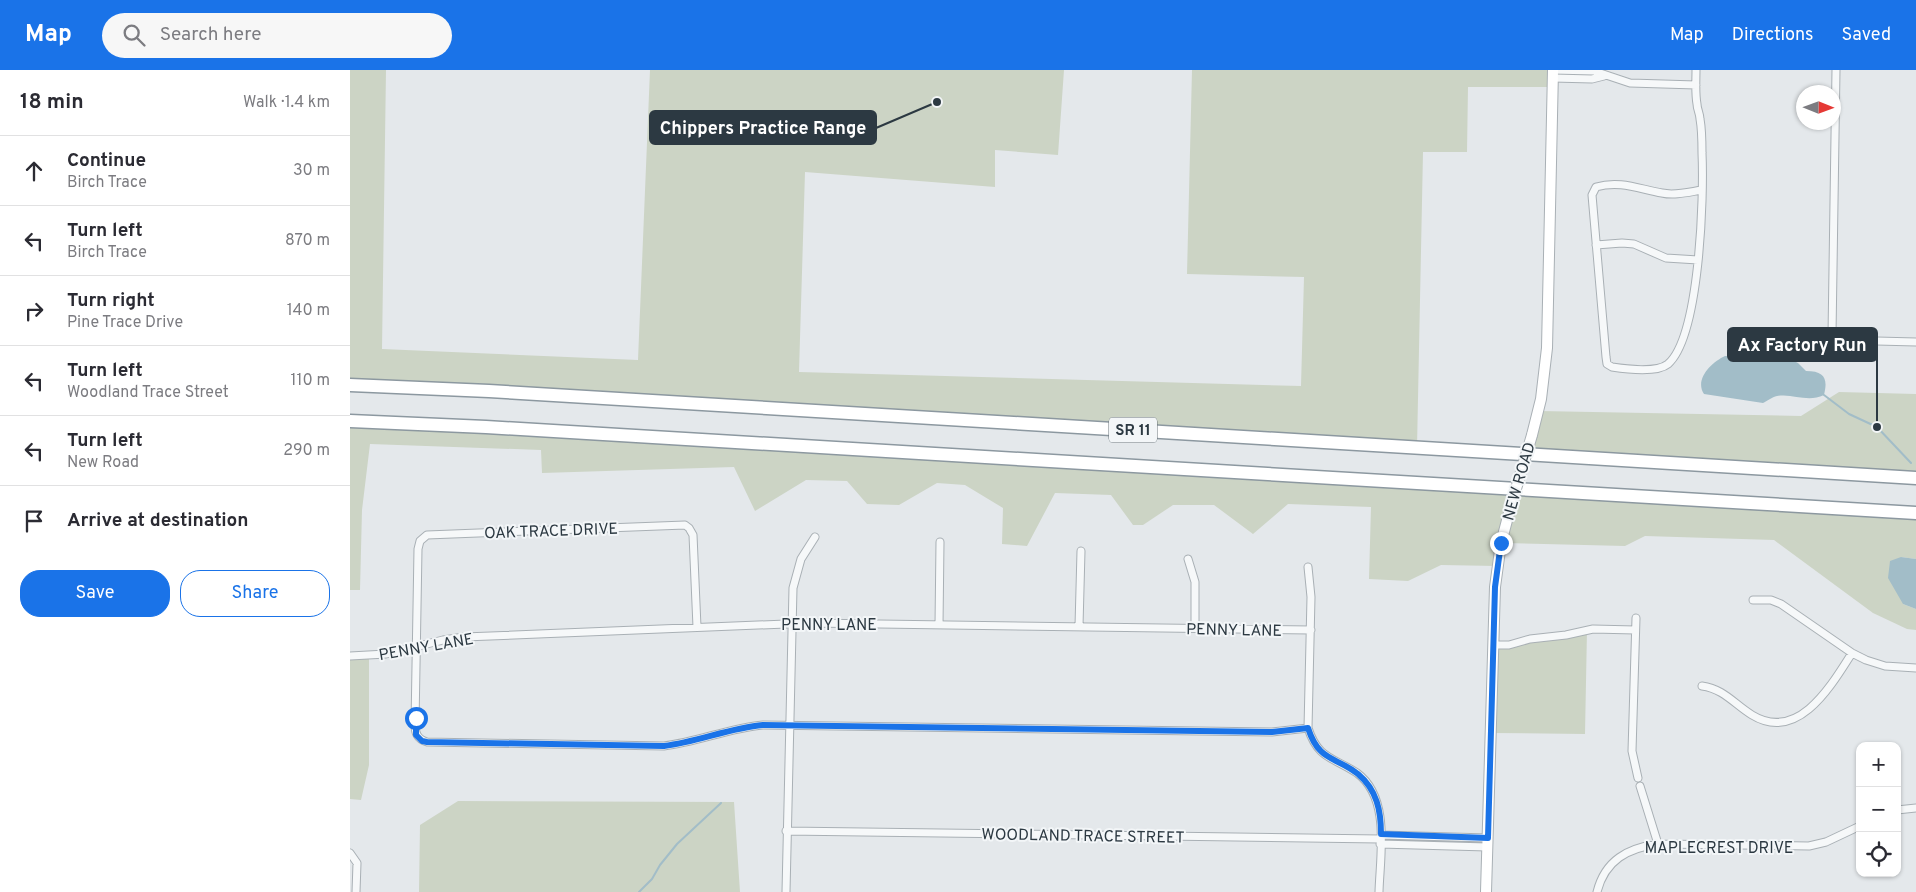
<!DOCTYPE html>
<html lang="en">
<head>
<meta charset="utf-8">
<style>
  body { margin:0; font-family:Overpass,sans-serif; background:#f7f7f7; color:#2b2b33 }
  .controls { position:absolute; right:15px; bottom:15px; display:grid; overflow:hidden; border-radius:10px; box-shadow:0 1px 4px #0004 }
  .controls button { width:45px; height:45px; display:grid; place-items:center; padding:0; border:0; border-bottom:1px solid #e1e1e2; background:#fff; color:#2b2b33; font:25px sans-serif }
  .compass { position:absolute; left:1446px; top:15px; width:45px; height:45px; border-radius:50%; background:#fff; box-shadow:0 1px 4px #0004; rotate:91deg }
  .stop { position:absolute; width:15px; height:15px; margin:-11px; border:4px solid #1a73e8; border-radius:50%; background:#fff }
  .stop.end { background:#1a73e8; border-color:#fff; box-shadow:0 1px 5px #0008 }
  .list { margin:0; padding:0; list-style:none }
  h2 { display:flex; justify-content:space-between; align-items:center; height:65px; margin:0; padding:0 20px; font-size:21px }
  h2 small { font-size:16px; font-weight:400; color:#7c7c81 }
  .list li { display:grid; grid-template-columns:32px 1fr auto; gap:15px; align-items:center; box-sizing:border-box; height:70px; padding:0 20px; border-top:1px solid #e1e1e2 }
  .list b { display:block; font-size:19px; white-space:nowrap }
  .list p { margin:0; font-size:16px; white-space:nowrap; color:#7c7c81 }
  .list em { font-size:16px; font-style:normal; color:#7c7c81 }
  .actions { display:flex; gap:10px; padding:15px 20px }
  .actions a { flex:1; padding:11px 0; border:1px solid #1a73e8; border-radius:20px; text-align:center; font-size:18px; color:#1a73e8 }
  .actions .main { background:#1a73e8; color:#fff }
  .icon { flex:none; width:28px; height:28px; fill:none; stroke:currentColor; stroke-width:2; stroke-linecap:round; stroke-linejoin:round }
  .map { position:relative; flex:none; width:1566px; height:822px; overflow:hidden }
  header { display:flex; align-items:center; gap:30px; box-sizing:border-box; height:70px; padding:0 25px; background:#1a73e8; color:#fff }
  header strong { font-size:24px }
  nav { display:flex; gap:28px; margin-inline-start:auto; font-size:18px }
  .search { width:350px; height:45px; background:#f7f7f7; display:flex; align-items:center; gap:12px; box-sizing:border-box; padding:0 18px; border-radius:28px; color:#7c7c81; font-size:19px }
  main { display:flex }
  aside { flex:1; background:#fff }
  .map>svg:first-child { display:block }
  .green { fill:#ccd4c5 }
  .water { fill:#a2bdc8 }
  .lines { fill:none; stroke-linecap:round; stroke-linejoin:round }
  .stream { stroke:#a2bdc8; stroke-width:2 }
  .street-casing { stroke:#a9b0b5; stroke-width:9 }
  .secondary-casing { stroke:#a9b0b5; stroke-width:12 }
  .highway-casing { stroke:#8c98a0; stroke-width:15 }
  .street { stroke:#f6f8f9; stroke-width:7 }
  .secondary { stroke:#fff; stroke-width:10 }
  .highway { stroke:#fff; stroke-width:12 }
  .secondary-bridge-casing { stroke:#a9b0b5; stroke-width:12; stroke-linecap:butt }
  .secondary-bridge { stroke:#fff; stroke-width:10 }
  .route { stroke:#1a73e8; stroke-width:6 }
  .labels { text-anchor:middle; stroke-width:4; stroke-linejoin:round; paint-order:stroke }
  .shield { fill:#f3f6f8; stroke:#687279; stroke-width:1 }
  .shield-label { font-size:15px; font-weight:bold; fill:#2c3942 }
  .street-label { font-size:16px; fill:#2c3942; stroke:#f3f6f8 }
  .leader { fill:none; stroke:#2c3942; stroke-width:2 }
  .callout-dot { fill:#2c3942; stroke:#f3f6f8; stroke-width:2 }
  .callout { fill:#2c3942; stroke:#2c3942; stroke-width:2 }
  .callout-label { font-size:18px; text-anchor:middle; font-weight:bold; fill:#fff }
</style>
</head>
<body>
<header>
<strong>Map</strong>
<div class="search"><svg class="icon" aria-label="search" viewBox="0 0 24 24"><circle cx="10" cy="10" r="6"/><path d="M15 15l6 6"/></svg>Search here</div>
<nav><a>Map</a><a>Directions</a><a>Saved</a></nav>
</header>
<main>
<aside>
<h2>18 min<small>Walk · 1.4 km</small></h2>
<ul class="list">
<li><svg class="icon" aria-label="ahead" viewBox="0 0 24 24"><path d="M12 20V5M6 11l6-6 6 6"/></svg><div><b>Continue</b><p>Birch Trace</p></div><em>30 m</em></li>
<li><svg class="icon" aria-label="left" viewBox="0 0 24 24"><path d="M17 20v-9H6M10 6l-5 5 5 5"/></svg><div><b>Turn left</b><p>Birch Trace</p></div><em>870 m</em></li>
<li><svg class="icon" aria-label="right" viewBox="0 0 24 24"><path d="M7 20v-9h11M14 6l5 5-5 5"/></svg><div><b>Turn right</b><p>Pine Trace Drive</p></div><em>140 m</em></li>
<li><svg class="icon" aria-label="left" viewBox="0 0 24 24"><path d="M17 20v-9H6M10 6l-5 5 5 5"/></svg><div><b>Turn left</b><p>Woodland Trace Street</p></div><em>110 m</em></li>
<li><svg class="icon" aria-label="left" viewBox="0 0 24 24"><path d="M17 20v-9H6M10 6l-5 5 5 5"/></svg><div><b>Turn left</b><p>New Road</p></div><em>290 m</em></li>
<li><svg class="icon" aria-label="arrive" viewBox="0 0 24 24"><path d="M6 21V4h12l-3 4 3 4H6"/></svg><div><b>Arrive at destination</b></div></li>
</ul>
<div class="actions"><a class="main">Save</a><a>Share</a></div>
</aside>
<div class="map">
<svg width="1566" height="822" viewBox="0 0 1566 822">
  <rect width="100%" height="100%" fill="#e4e8eb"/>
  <path class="green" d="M0,0h36l-4,279 256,11 12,-290h414l-6,85 -63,-5v37l-190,-15 -6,200 502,14 3,-109 -117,-3 5,-204h361l-1,17h-84l-1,65h-44l-6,296 -1067,-63z
    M1489,322l77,2v84l-390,-24 13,-43 262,5z
    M0,351l1566,91v47l-15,-2 2,47 13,5v21l-9,-1 -34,-16 -99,-73 -129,-4 -20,10 -124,-3 -4,23 -56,-1 -33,16 -39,-2 2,-72 -83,-3 -35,30 -39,-29h-41l-30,20h-10l-22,-30 -56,-2 -28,53 -25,-2 1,-36 -38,-23 -28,-2 -38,22 -32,-1 -20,-23 -41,-1 -51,31 -21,-44 -192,6 -1,-23 -171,-6 -8,66 -2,80h-10z
    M1237,560l-2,104 -94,-1 2,-88z
    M0,586h19v109l-8,35 -11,-1z
    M108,731l276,1 6,90h-321l1,-67z"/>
  <path class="water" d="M1375,286l65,3 8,4 8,8c19,0 22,8 18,24 -17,8 -31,-2 -47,1 -5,1 -10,5 -14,7l-59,-9c-10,-15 8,-32 21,-38z
    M1551,487l15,2v50l-13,-5 -15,-26 2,-17z"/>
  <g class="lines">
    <path class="stream" d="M1474,325l25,19 28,13 34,36
      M289,822l13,-13 8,-14 17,-21 44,-41"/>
    <defs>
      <path id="street" d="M1203,0l41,1 36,12 66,2
        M1346,0c0,11 -1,23 1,34 0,5 3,10 3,15 2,11 2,23 2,34 2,43 -2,183 -34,211 -11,9 -43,5 -56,3l-5,-3 -1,-7 -14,-162 4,-8c24,-7 43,2 66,6 13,3 27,-1 40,-3
        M1486,0l-4,265 5,5 79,2
        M1203,8l39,1 12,-3
        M1246,175l26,-2 12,1 32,14 32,2
        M838,489l7,23v46
        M958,497l3,30 -3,131c10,31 25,29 49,45 34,25 23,82 22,119
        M1403,530h18l10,4 71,49 14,7 19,6 31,2
        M1286,548l-4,133 6,27
        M589,555l1,-83
        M729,556l2,-75
        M347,557l-4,-92 -4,-7 -4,-3 -258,10 -7,6 -2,8 -3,175c0,9 2,15 12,18l237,4c34,-4 65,-18 99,-21l509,7 36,-4
        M1143,575h16l21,-6 36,-4 27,-6 42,1
        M0,586l36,-2 57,-14 21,-3 346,-14 501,7
        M1352,616c22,3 32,18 50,29 46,28 79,-29 100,-62
        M1290,716l18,58
        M1547,740l19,-2
        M436,761l594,8
        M1031,765l107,3
        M1030,774l107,3
        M0,783l7,10 -1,29
        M436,822l7,-304 8,-29 14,-22
        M1247,822c8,-32 31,-44 61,-48l151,2 17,-4 34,-16"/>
      <path id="secondary" d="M1182,365l9,-36 6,-51 6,-278
        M1136,822l9,-305 6,-44 9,-34"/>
      <path id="highway" d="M0,315l139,6 1427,87
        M0,351l136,6 1430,86"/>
    </defs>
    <use href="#street" class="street-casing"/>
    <use href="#secondary" class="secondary-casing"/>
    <use href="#highway" class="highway-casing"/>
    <use href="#street" class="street"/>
    <use href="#secondary" class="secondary"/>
    <use href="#highway" class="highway"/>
    <defs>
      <path id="secondary-bridge" d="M1160,439l22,-74"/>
    </defs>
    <use href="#secondary-bridge" class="secondary-bridge-casing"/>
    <use href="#secondary-bridge" class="secondary-bridge"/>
  </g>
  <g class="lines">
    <path class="route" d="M66,648v17l6,6 5,1 237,4c34,-4 65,-18 99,-21l509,7 36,-4c11,34 27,28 50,46 19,16 23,37 23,60l107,4 7,-251 6,-44"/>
  </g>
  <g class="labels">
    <rect class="shield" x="759" y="347.5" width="48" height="25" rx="4"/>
    <g class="shield-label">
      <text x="783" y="365">SR 11</text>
    </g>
    <g class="street-label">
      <text transform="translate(1168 411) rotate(-74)" y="6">NEW ROAD</text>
      <text transform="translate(201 460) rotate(-2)" y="6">OAK TRACE DRIVE</text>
      <text x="479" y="560">PENNY LANE</text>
      <text transform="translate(884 559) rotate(1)" y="6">PENNY LANE</text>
      <text transform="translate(76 576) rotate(-10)" y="6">PENNY LANE</text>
      <text transform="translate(733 765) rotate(1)" y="6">WOODLAND TRACE STREET</text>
      <text x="1369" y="783">MAPLECREST DRIVE</text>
    </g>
  </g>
  <path class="leader" d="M587 32L526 58M1527 357L1527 275"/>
  <g class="callout-dot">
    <circle cx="587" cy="32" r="5"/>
    <circle cx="1527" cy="357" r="5"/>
  </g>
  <g class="callout">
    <rect x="300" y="41" width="226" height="33" rx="5"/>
    <rect x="1378" y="258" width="149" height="33" rx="5"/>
  </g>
  <g class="callout-label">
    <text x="413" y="64">Chippers Practice Range</text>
    <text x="1452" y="281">Ax Factory Run</text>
  </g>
</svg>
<div class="controls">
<button>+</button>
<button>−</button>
<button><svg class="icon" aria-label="locate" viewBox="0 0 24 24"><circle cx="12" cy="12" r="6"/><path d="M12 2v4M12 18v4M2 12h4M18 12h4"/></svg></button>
</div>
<svg class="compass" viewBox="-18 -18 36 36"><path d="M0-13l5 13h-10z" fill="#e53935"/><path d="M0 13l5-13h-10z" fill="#7c7c81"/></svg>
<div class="stop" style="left:66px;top:648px"></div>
<div class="stop end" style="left:1151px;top:473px"></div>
</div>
</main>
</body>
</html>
